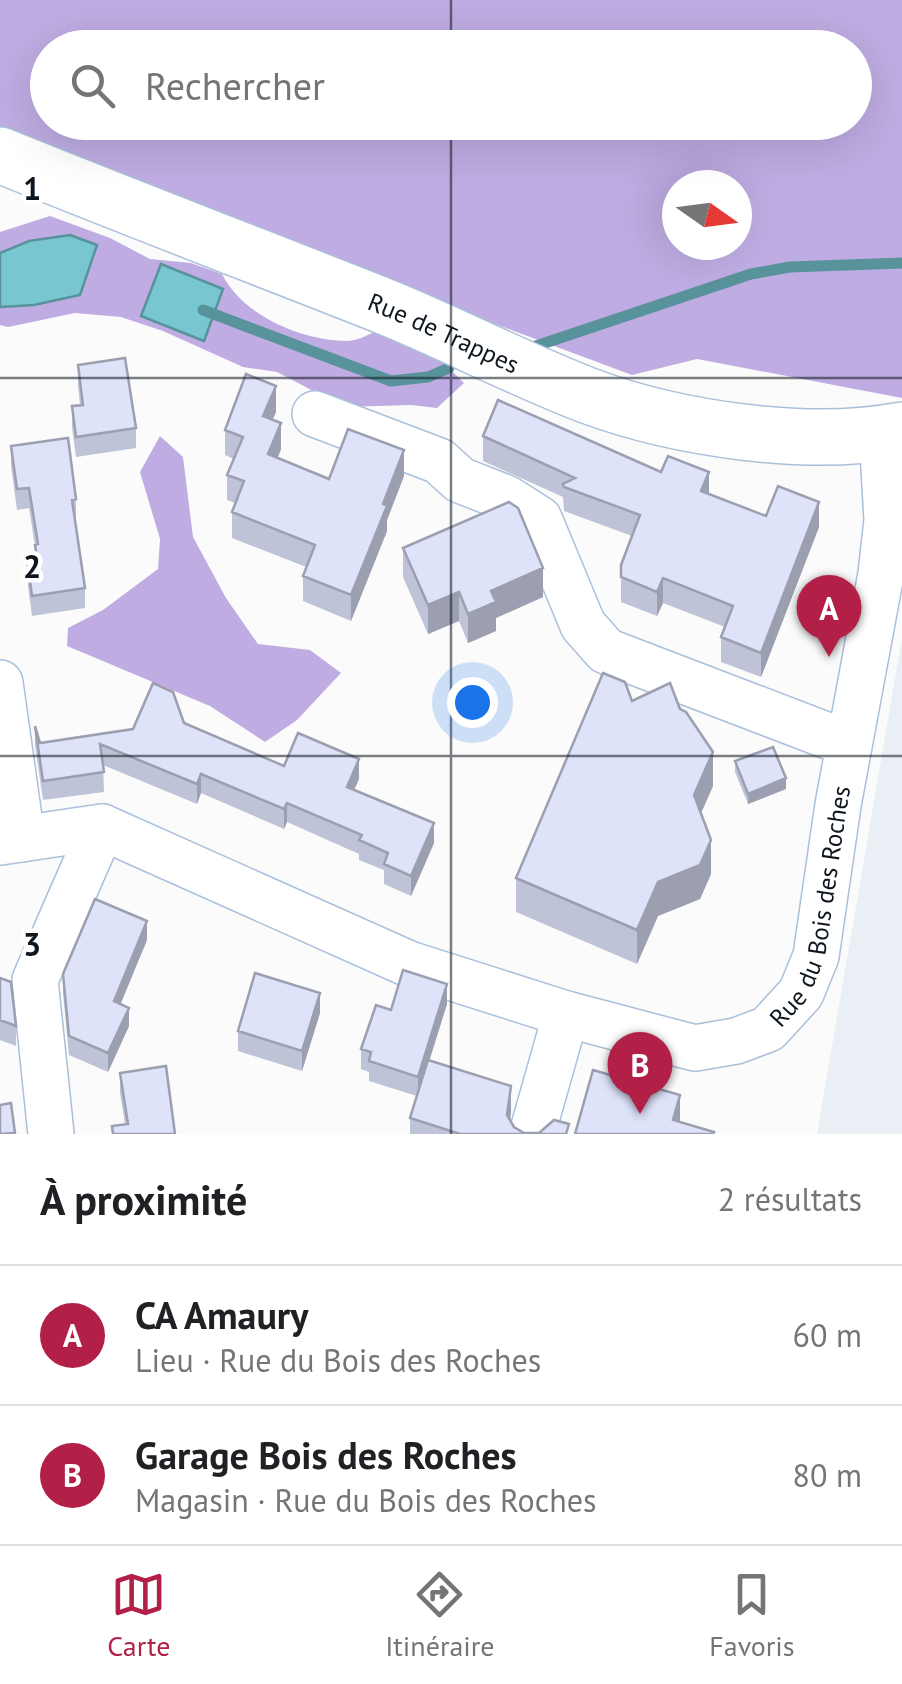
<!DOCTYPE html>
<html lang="fr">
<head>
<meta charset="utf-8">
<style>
  body { margin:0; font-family:"PT Sans",sans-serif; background:#f6f6f6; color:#202124 }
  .compass { position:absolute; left:662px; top:170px; width:90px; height:90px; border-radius:50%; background:#fff; box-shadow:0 10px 40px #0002; rotate:104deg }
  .you { position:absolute; left:472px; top:702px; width:35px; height:35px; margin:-25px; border:8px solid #fff; border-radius:50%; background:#1a73e8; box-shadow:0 0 0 15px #1a73e833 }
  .badge { display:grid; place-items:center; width:65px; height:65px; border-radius:50%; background:#b22048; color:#fff; font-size:32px; font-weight:700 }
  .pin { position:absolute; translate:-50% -82px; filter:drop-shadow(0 2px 5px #0008) }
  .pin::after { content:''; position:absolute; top:52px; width:35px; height:30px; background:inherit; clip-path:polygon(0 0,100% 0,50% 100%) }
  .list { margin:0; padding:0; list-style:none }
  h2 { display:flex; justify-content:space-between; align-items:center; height:130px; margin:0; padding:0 40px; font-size:42px }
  h2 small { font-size:32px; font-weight:400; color:#757577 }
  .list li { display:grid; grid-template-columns:65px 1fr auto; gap:30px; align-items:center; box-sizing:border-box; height:140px; padding:0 40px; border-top:2px solid #e0e0e0 }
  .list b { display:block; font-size:38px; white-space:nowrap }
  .list p { margin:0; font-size:32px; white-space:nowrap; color:#757577 }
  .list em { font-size:32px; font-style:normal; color:#757577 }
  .icon { flex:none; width:55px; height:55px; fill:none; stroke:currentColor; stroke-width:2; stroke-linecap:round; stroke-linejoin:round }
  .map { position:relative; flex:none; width:902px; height:1134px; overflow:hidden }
  .search { position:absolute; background:#fff; box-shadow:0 10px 40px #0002; left:30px; right:30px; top:30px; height:110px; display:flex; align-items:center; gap:25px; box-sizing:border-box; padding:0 35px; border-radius:55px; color:#757577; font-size:38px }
  .sheet { height:410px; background:#fff }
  nav { display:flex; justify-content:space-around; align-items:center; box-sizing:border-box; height:140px; border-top:2px solid #e0e0e0; background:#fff; font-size:28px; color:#757577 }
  nav a { display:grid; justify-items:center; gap:5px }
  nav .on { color:#b22048 }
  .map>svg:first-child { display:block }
  .built { fill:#e9eff5 }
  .forest { fill:#beace2; fill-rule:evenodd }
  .water { fill:#78c7d0; stroke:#58929b; stroke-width:2.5 }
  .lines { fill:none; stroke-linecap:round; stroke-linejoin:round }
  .stream { stroke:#58929b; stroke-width:11 }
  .minor-casing { stroke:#aac0da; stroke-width:48 }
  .tertiary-casing { stroke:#aac0da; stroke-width:58 }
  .minor { stroke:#fff; stroke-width:45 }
  .tertiary { stroke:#fff; stroke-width:55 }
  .wall { fill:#bfc3d7 }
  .shaded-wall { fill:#9b9faf }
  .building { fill:#dee3fa; stroke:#9b9faf; stroke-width:2.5 }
  .grid { fill:none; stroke:#0e161f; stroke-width:2.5; stroke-opacity:0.55 }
  .labels { text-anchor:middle; stroke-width:9; stroke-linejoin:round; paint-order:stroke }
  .street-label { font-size:25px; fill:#0e161f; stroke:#fff }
  .grid-label { font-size:32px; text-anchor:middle; font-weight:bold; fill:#0e161f; stroke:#fff; stroke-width:9; stroke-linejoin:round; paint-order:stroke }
</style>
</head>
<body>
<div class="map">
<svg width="902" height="1134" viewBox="0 0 902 1134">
  <rect width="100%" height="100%" fill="#fbfbfb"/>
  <path class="built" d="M902,638v496h-85z"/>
  <path class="forest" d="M0,0h902v398l-205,-39 -65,16 -632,-236zM48,48h806v74h-806zM677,185h60v60h-60z
    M50,216l60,22 40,21 41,4 31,11c21,42 79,66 125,67 12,0 26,-9 36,-13l48,22 33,33 -27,25 -26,-3 -67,2 -67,-35 -34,-5 -80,-36 -42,-14 -46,-4 -67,14 -8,-2v-18l34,-2 -5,-64 -29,12v-21z
    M160,436l23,21 10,80 33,61 32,46 52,6 31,23 -44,47 -32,22 -55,-36 -143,-60 1,-18 35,-18 55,-41 2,-30 -20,-67z"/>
  <path class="water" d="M70,235l27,10 -17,50 -46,10 -34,2v-54l29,-12z
    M161,264l62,25 -19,52 -63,-25z"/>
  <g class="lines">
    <path class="stream" d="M203,310l188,71 37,-4 21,-9
      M524,350l227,-76 39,-7 112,-4"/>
    <defs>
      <g id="minor">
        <path d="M315,414l124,47 21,19 46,18 33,21 44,106 23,26 243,93"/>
        <path d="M0,683l22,156"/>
        <path id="s1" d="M102,827l307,137 157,50 129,34 41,-7 32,-12 33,-36 15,-37 22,-151 43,-231 6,-54 -5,-86"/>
        <path d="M0,842l102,-15 -67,153 16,154"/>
        <path d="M532,1134l34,-120"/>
      </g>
      <g id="tertiary">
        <path id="s2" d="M0,155c126,51 254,100 381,150 70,28 137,64 208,91 89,33 219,52 313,34"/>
      </g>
    </defs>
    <use href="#minor" class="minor-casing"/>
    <use href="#tertiary" class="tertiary-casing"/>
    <use href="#minor" class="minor"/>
    <use href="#tertiary" class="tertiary"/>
  </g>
  <path class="wall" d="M78,365l58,63v20l-60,9 -4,-30v-21l8,-1 -2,-19z
    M276,412l-4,8 9,29 -3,9 51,21 75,-3 -17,44v11l-36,90 -48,-20v-25l3,-9 -74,-29v-26l3,-9 -8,-3v-25l7,-16 -9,-4v-25z
    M483,436l226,58 57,22 53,11 -58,150 -40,-15v-25l4,-10 -62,-24 -6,13 -36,-14v-37l11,-29 -68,-25 -1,-14 -80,-36z
    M11,446l65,53v20l-1,1 10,68v20l-53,8 -4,-30v-20l7,-1v-19l-6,-38 -12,2 -6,-44z
    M403,548l140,49 -47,21v13l-28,12 -9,-22 -31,13 -25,-57z
    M632,701l48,8 33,77 -12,27 10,61 -11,25 -42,17 -21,48 -121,-52v-34z
    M184,723l100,43 75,13 -5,11 80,53 -23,53 -27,-12v-14l-25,-10v-6l-72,-32 -3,7 -83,-36 -4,11 -94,-39 1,27 -61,8 -8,-55v-19l5,17z
    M735,761l51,28 -38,15 -13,-32z
    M147,940l-27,64 9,22 -21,46 -39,-17 -6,-62v-19z
    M0,978l16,48v20l-16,-6z
    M447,1004l-18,57 82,52 -1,7 4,7 10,6 45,1h-159v-16l7,-22 -48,-15v-9l-8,-3v-20l30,-39z
    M320,1013l-18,58 -64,-20v-20z
    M120,1073l55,61h-63v-8l13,-2 -5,-31z"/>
  <path class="shaded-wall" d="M276,386v26l-13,30v-26z
    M281,423v26l-13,31v-26z
    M404,450v26l-17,44v11l-36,90v-26l32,-91z
    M709,472v25l-8,-6z
    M819,502v25l-58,150v-24z
    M543,568v29l-47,21v13l-28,12v-29l23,-23z
    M663,578v25l-6,13v-24z
    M459,592v29l-31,13v-29z
    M713,752v34l-19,43v-34z
    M359,759v20l-12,27v-19z
    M201,774v19l-4,11v-20z
    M786,778v11l-38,15v-10z
    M287,803v19l-3,7v-20z
    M434,823v20l-23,53v-20z
    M711,840v34l-11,25 -42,17 -21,48v-34l21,-48z
    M147,921v19l-33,80v-19z
    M447,984v20l-29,93v-20z
    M320,993v20l-18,58v-20z
    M129,1008v18l-21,46v-19z
    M511,1086v27l-3,21 -1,-19z
    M680,1095v27l-7,-2z"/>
  <path class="building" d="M125,358l11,70 -60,9 -4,-31 11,-1 -5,-40z
    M246,374l30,12 -13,30 18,7 -13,31 61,25 19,-50 56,21 -21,54 4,2 -36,89 -48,-19 12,-31 -83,-33 12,-31 -17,-6 16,-38 -18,-7z
    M498,400l163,72 7,-16 41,16 -8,19 65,25 12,-30 41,16 -58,151 -40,-16 12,-31 -70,-28 -6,14 -36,-15v-12l19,-50 -76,-28 -1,-3 12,-6 -92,-42z
    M68,438l8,61 -4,1 13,88 -53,8 -4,-30 10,-2 -3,-19 3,-1 -9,-56 -12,1 -6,-43z
    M509,502l9,6 25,60 -52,23 5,11 -28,12 -9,-22 -31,13 -25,-57z
    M603,673l22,9 7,19 38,-18 10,26 6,3 27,40 -19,43 17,45 -11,25 -42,17 -21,48 -121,-52z
    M153,683l20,9 11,31 100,43 14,-33 61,26 -12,28 87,36 -23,53 -27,-12 4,-11 -29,-13 3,-5 -75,-32 -3,6 -83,-35 -4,10 -97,-40 4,28 -61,9 -8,-55 5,17 93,-14z
    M773,747l13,31 -38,16 -13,-33z
    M95,899l52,22 -33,80 15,7 -21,45 -39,-17 -6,-62z
    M403,970l44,14 -29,93 -49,-16 2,-9 -10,-3 15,-44 15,5z
    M255,973l65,20 -18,58 -64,-20z
    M0,978l11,4 5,44 -16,-6z
    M428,1060l83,26 -4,29 7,12 10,6h15l15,-13 15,4 -3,10h-106l-50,-16z
    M166,1066l9,68h-62l-1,-8 16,-2 -8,-51z
    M593,1070l87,25 -7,25 41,12 -1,2h-138z
    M11,1103l4,30 -15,1v-29z"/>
  <path class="grid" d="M451,0v48M451,122v1012M0,378h902M0,756h902"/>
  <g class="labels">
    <g class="street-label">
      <text dy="9" stroke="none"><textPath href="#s2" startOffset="478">Rue de Trappes</textPath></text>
      <text dy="9" stroke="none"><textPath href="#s1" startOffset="845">Rue du Bois des Roches</textPath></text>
    </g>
  </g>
  <g class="grid-label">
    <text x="32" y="200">1</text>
    <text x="32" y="578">2</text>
    <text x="32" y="956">3</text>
  </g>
</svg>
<svg class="compass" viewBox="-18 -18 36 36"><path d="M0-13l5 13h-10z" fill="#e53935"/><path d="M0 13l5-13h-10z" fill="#757577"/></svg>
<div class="you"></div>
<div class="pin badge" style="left:829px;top:657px">A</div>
<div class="pin badge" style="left:640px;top:1114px">B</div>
<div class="search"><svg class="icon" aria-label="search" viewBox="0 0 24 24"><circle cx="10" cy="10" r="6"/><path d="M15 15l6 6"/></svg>Rechercher</div>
</div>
<section class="sheet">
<h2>À proximité<small>2 résultats</small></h2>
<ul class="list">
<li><span class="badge">A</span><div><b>CA Amaury</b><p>Lieu · Rue du Bois des Roches</p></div><em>60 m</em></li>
<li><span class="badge">B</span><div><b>Garage Bois des Roches</b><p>Magasin · Rue du Bois des Roches</p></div><em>80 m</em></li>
</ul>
</section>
<nav>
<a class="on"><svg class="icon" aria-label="map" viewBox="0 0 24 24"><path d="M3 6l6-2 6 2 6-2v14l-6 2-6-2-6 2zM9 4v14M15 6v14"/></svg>Carte</a>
<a><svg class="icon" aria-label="directions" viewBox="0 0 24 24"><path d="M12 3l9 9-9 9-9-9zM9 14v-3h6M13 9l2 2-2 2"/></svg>Itinéraire</a>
<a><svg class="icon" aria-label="saved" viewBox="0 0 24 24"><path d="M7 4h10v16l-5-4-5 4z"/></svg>Favoris</a>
</nav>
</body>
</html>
